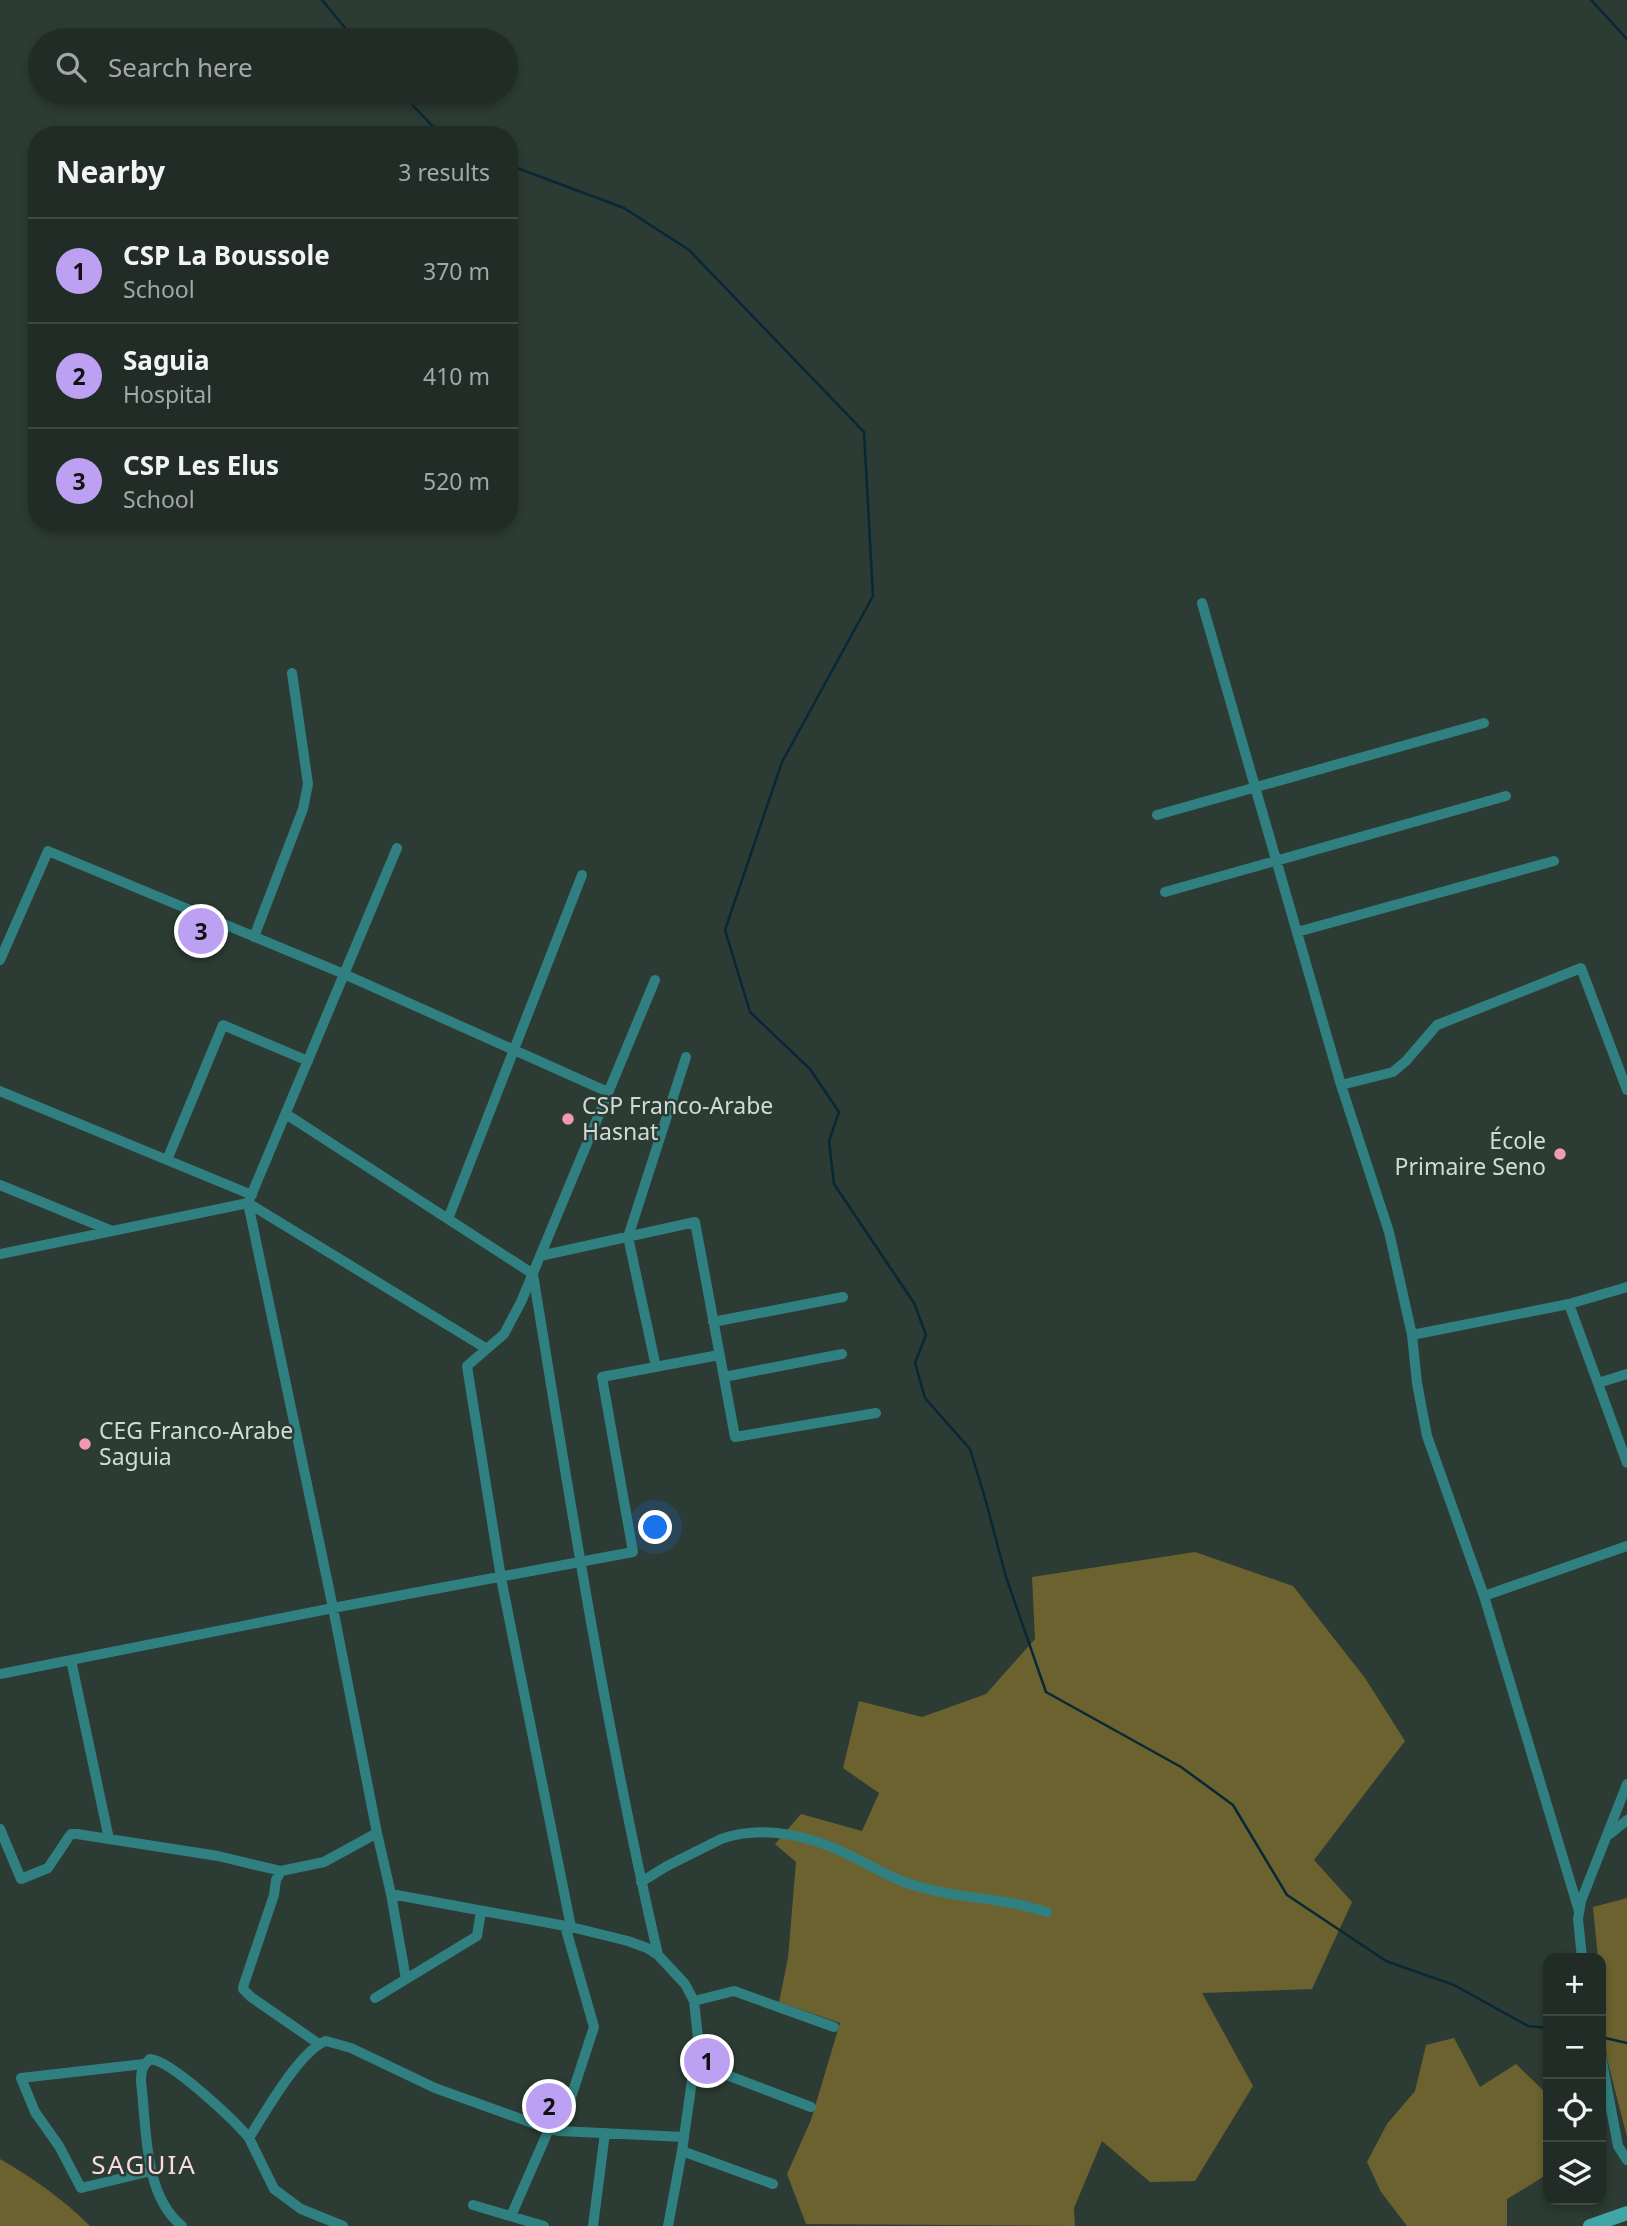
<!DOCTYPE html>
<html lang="en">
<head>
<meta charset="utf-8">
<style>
  body { margin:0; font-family:"Noto Sans",sans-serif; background:#2d3833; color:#f1f3f6 }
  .controls { position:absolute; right:21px; bottom:21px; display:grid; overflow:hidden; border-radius:14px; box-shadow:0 4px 10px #0003 }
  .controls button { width:63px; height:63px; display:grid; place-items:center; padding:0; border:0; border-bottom:2px solid #3e4844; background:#212c27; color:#f1f3f6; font:35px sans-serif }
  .you { position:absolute; left:656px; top:1528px; width:24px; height:24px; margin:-18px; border:5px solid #fff; border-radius:50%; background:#1a73e8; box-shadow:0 0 0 10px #1a73e833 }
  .badge { display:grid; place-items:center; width:46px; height:46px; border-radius:50%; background:#bca0f2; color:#111; font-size:23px; font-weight:700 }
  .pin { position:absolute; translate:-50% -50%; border:4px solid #fff; box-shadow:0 2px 7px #0006 }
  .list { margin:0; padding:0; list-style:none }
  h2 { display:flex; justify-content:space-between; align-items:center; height:91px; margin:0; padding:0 28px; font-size:30px }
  h2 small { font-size:23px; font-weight:400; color:#a2a7a7 }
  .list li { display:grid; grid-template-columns:46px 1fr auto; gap:21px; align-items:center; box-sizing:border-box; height:105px; padding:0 28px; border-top:2px solid #3e4844 }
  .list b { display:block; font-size:26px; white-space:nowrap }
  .list p { margin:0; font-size:23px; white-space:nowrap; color:#a2a7a7 }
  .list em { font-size:23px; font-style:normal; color:#a2a7a7 }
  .icon { flex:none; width:38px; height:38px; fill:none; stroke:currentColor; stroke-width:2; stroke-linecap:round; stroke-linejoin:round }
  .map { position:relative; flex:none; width:1627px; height:2226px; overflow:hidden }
  .search { position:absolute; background:#212c27; box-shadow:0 4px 10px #0003; left:28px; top:28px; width:490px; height:77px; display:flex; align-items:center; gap:18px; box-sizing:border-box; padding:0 24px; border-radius:38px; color:#a2a7a7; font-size:26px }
  .panel { position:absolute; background:#212c27; box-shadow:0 4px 10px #0003; left:28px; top:126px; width:490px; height:406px; border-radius:28px }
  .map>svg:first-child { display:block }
  .green { fill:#6b6230 }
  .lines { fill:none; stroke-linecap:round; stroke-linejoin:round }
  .stream { stroke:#082835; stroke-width:2.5 }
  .minor { stroke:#308081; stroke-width:10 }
  .secondary { stroke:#3fa5a6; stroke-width:14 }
  .poi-dot { fill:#f19ab3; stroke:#2c3b34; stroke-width:2.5 }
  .labels { text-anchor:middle; stroke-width:5; stroke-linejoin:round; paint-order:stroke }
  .poi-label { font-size:23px; fill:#d1dbd6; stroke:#2c3b34; text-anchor:start }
  .quarter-label { font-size:26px; letter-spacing:2px; fill:#fbd9e1; stroke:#2c3b34 }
</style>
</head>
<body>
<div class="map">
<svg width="1627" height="2226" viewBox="0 0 1627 2226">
  <rect width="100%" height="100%" fill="#2c3b34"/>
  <path class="green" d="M1195,1552l98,34 72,92 40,63 -91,119 38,42 -40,87 -110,4 51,93 -58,95 -45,1 -48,-41 -28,67 1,18 -269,-2 -19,-50 24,-54 29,-97 -61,-21 9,-44 8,-96 -21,-18 26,-30 61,17 17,-38 -36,-25 16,-67 63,16 64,-23 49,-55 -3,-62z
    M1627,1898v239l-20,-78 -6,-73v-28h-3l-5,-51z
    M1454,2038l26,49 36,-23 32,31v79l-41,25v27h-100l-26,-34 -14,-30 20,-38 28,-33 11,-46z
    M0,2159c33,19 63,40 90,67h-90z"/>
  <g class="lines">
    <path class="stream" d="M322,0l33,40
      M1591,0l36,39
      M401,93l40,42
      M509,165l115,43 65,42 175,182 9,164 -91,166 -57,168 25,82 60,57 29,43 -10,29 5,43 80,119 12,32 -11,28 10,35 45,51 15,49 21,79 40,115 135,75 52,38 54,90 99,66 68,24 74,41 20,2
      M1601,2037l26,6"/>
    <path class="minor" d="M1202,603l139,482 48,147 23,103 5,48 10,53 57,160 95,315
      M1157,815l327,-92
      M397,848l-149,355 85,405 44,225 14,61 15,85
      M1165,892l341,-96
      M1297,932l257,-71
      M254,937l49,-128 5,-25 -16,-111
      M0,960l48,-109 296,123 264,118
      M1341,1085l52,-13 13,-11 31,-36 144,-57 46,122
      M0,1091l252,104
      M286,1114l247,160c37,228 73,456 125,681
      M167,1160l56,-135 85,36
      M0,1185l112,46
      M448,1219l134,-344
      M0,1254l248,-51 239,146
      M540,1256l155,-34 40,215 141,-24
      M1569,1304l58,159
      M713,1322l130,-25
      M1412,1335l157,-31 58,-17
      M656,1367l-28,-130 58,-180
      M724,1377l118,-23
      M1598,1383l29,-9
      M1484,1596l143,-50
      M71,1660l38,179
      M0,1674l333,-66 300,-56 -31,-175 117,-22
      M0,1829l21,50 27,-11 20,-30 3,-4h6l141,22 63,15
      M1610,1834l17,-14
      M641,1882l26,-16 54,-27c43,-15 91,-3 130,17 25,12 42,24 69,31 29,9 60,10 91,16 12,2 24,6 36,9
      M391,1894l180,33 57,14 19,7 11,7 27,29 9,17 4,37 -16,113 -14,75
      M571,1927l-70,-349 -34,-212 37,-32 17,-32 134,-322
      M1582,1958l-4,-39 3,-18 46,-117
      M375,1998l102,-62 4,-25
      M694,2001l40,-10 100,36
      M319,2044l-68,-47 -8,-8 1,-5 30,-89 2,-15 5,-9 43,-9 53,-29
      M1601,2056l17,90 9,14
      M695,2063l116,44
      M144,2064l-123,14 14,34 24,34 22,42 70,-17
      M560,2131l34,-104 -29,-101
      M249,2138l25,51 27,20 42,17
      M682,2151l91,33
      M473,2205l71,21
      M511,2216l38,-87
      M182,2226c-39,-31 -35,-98 -41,-144 0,-11 1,-16 9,-23 21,1 85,62 99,79 15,-24 52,-89 77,-97l25,7 84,40 114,41 11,2 124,6
      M593,2226l12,-93"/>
    <path class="secondary" d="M1590,2226l37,-13"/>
  </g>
  <g class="poi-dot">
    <circle cx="568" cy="1119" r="7"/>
    <circle cx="1560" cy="1154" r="7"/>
    <circle cx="85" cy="1444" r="7"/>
  </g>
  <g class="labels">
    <g class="poi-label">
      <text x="582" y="1114">CSP Franco-Arabe<tspan x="582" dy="26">Hasnat</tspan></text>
      <text x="1546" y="1149" text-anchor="end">École<tspan x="1546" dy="26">Primaire Seno</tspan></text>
      <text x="99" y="1439">CEG Franco-Arabe<tspan x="99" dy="26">Saguia</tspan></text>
    </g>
    <g class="quarter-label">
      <text x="144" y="2174">SAGUIA</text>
    </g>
  </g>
</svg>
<div class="controls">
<button>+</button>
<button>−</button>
<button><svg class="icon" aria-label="locate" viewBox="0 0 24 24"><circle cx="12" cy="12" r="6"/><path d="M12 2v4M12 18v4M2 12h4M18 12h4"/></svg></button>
<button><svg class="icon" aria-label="layers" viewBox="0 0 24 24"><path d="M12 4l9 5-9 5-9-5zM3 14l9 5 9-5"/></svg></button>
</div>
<div class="you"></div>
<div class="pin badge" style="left:707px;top:2061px">1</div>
<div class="pin badge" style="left:549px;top:2106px">2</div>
<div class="pin badge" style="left:201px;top:931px">3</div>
<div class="search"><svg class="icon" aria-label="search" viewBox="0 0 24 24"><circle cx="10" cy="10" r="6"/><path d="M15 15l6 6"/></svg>Search here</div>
<section class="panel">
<h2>Nearby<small>3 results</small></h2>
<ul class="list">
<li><span class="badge">1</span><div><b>CSP La Boussole</b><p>School</p></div><em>370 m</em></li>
<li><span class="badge">2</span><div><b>Saguia</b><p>Hospital</p></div><em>410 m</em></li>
<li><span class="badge">3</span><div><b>CSP Les Elus</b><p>School</p></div><em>520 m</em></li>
</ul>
</section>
</div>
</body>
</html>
